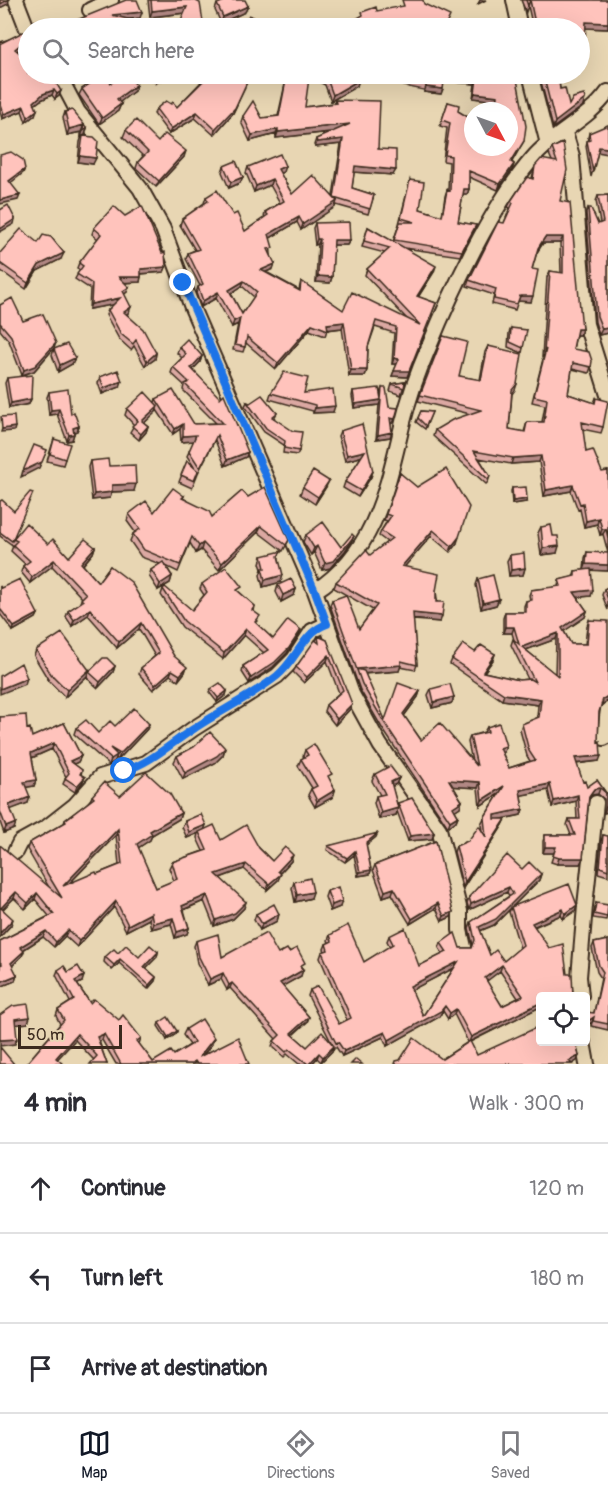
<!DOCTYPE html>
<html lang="en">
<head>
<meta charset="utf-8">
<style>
  body { margin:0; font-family:Pangolin,sans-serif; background:#f7f7f7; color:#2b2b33 }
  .controls { position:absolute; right:18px; bottom:18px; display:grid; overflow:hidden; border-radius:6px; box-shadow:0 6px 24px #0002 }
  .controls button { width:54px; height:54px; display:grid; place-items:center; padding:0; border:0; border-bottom:2px solid #e1e1e2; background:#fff; color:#2b2b33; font:30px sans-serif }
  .compass { position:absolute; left:464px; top:102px; width:54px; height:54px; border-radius:50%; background:#fff; box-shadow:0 6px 24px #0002; rotate:131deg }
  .scale { position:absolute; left:18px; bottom:15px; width:104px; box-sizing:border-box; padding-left:6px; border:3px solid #3b2a1e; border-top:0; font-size:16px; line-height:21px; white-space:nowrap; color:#3b2a1e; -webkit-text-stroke:4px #e8d6b3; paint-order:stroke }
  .stop { position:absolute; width:18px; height:18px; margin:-14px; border:4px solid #1a73e8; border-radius:50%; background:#fff }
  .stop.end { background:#1a73e8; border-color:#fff; box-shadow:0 2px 6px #0008 }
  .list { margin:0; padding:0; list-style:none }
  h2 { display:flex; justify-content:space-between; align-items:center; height:78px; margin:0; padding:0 24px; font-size:26px }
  h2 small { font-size:20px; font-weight:400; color:#7c7c81 }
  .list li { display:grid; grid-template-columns:39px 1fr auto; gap:18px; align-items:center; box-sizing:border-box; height:90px; padding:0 24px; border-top:2px solid #e1e1e2 }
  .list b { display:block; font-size:22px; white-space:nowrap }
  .list em { font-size:20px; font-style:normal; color:#7c7c81 }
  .icon { flex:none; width:33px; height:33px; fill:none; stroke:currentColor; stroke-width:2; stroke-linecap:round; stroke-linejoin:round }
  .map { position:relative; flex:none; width:608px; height:1064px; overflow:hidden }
  .search { position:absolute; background:#fff; box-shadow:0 6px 24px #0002; left:18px; right:18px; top:18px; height:66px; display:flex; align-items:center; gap:15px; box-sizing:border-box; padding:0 21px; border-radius:33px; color:#7c7c81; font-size:22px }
  .sheet { height:348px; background:#fff }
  nav { display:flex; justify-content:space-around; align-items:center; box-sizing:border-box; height:84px; border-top:2px solid #e1e1e2; background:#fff; font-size:16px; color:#7c7c81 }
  nav a { display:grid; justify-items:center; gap:3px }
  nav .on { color:#111827 }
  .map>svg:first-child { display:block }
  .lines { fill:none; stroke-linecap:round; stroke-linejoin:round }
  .minor-casing { stroke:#3b2a1e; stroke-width:18 }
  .minor { stroke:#e8d6b3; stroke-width:14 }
  .wall { fill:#dba8a2; stroke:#3b2a1e; stroke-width:1.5; fill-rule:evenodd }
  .shaded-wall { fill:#b28884; stroke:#3b2a1e; stroke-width:1.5 }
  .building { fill:#ffc3bc; stroke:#3b2a1e; stroke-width:1.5; fill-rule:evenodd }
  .route { stroke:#1a73e8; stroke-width:8 }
</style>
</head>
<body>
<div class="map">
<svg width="608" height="1064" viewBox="0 0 608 1064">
  <rect width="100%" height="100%" fill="#e8d6b3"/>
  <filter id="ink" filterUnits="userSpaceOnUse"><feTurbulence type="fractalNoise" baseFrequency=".0167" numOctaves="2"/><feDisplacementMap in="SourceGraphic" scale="12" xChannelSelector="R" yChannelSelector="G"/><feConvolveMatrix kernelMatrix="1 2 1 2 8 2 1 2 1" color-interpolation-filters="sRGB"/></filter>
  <g filter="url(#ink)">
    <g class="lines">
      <defs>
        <path id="minor" d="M16,0l12,31
          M514,0l6,28
          M90,10l21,-10
          M58,74l20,38 62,76 23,41 30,81 122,281 37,103 28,51 59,84 21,82v19l4,17
          M530,74l18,70
          M565,133l7,23 14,168 22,71
          M315,591c61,-40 72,-103 88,-169 6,-25 15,-50 25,-73 24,-59 64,-144 105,-191 22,-26 54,-37 75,-66
          M604,738l4,-28
          M15,852l5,-10 27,-15 28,-22 25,-28 46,-14 47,-34 84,-53 17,-17 18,-28 15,-7
          M581,996l-2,-19 6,-71 11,-103
          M583,1042l4,22"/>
      </defs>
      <use href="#minor" class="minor-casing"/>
      <use href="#minor" class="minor"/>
    </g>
    <path class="wall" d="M148,0h48l-11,13 -35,4z
      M521,0h87v29l-23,-1v14l-2,6 -4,-1v-19h-46l-5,-22 -2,6z
      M217,4l31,2 -3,6 -24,11 -6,-13z
      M140,18l-11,1 6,2 -2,6 -3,1h-53l-2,-2 2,-6z
      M28,33v9l-11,9 11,23h23l8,22 -4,3 -3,-4 -11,5 -6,4v11l-9,7 -4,-11 -20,8 -2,-7v-70z
      M85,74h20l6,9 25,2 -2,6 -15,11 2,2 -3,7 -19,13 -20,-29 3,-6 7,-5 -5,-8z
      M145,74h25l-14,9z
      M198,74h39l8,14 -12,25 -19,22 -19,-17 -26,16 -15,-20 2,-5 15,-5 6,3 24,-25 -5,-4z
      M305,74h50l2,12 -26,15 -6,-16z
      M389,74h106l1,3 28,64 -3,5 -9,16 2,2 -2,6 -14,20 -29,-13v12l-2,6h-4l-5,27 18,3 -16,31 -56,-8 30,24 -16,25 18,6 -29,74 -15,-1 5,-12h-5l2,-31 -19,-6 -7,20 -1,23 -2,6h-16l-7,-48 -15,2 -2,6 -16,-6 -33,39 -30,-26 -3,9 -10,-2 5,-26 -6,3 -16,-29 -15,9 -5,-14 2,-6 2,-1 -14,-27 2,-6 7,-3 -15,-25 2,-6 22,-16 2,-6 27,18 12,16 19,-13 1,-6 15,-9 -10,-18 -16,7 -8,-19 2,-6 35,5 -3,1 12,21 41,2 8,-52 -26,3 -1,-2 2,-6 17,-7 -57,6v-4l-26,7 -9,-19 2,-6 19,2 16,-2 9,-41 18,32 29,-4 1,-3 43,49 15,26 -39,-3 -2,16 22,7 -6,19 -32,-9 -1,2 -34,23 -4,-8 -27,16 1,16 2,15 -7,3 33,18 2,-9 42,29 63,8 -41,-43 2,-6 18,-16 -23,-6 6,-20 25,15 6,-18 11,-44 10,29 22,7 3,-20 2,-6 1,1 1,-29 -6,-1 4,-33 -7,-2 8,-24 10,9 51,36v-36h-14l1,-10 -23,-3 2,-14 -31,-3 -3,13 -17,-2v-2l-20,-4 1,-3 -17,-5zM242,286l12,11 -12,17 -11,-21z
      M539,74h19l2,15 9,16 14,1 -30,22z
      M65,112l22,16 -2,7 -2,1 10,28 -15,-2 2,-20 2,-6 -1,1v-5l-14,3 -4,-17z
      M126,130l32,12 26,15 -28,30 -20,-19 2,-6 5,-6 -20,-19z
      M589,133l9,19 -7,25 -5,-31z
      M563,143l-3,58 22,128 -2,6h-4l-3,14 18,18 -2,6 -17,-4 -4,25 26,9 2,-5 7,29 -2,6 -19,-4 4,23 16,20 6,-1v82l-5,-19 -3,1 -3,-11 -13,3 -4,-18 -2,1 -7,-19 -27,5 -5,-34 -28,2 -32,-6 11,18 -2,6 -2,2 -53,-48 2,-6 35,-16 -52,-13 25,-65 16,40 21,4 5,-28 3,-6 29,38 -2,6 -3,4 -3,35 15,3 3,-10h15l3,-17 -13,-3 12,-47 -2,2 5,-80 3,-6 11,2 -1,-30h-17l-6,9 -5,17 -1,33 -13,-1 -3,9 -23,-6 2,-9 -27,-9 2,-6 35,-57 6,-15 -2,-1 3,-6 21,-23 3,-12 17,-5 -3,-7 3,-6z
      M224,166l16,17 -11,5 -7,-16z
      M608,195v138l-9,2 -4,-13 -9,-109 2,-5 10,16 2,-1 -4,-22 2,-5z
      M315,223l35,17 -3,5h-14l-1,32 -2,6 -14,-1 2,-38 -3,1 -2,-17z
      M94,228l72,39 -2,5 -23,2 -1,8 -16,1 3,9 -3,2 5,18 -2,2 29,39 -1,6 -10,7 -11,-20 -3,4 -12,-11 -13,-24 2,-5 6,-6 -25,5 1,-20 -15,-10 5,-9 -3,-2 2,-5 19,-24 -6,-5z
      M38,243l23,16 -24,12 -11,18 -26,-19v-17z
      M0,305l23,16 31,27 -20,23 -12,4 -13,-34 -9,-11z
      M511,328l12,20 -1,5 -14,-6 1,-14z
      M179,347l23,9 -2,6 -8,8 56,82 -2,5 -21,9 -10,-26 -17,33 -6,15 -13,-6 8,-21 7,6 -7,-11 7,-15 -13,1 -1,-13 -7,5 -16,-24 -13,13 4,3 -2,6 -7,8 -9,-8 4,-7 -9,-10 2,-6 28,-7 1,-3 38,25 22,-1 -33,-33 1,-5 -13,-12 2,-6 9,-9 -5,-5z
      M54,349l18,15 -14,8 -6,-17z
      M100,377l20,10 -18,7 -4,-11z
      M7,378l24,21 -2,5 -20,4 -4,-25z
      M405,382l-4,13 -11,-4 2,-7z
      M382,388l7,19 6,12 -2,4h-2l-1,14 -14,2 3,-34 -25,3 -2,-12 1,-5 27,2z
      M49,392l22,22 8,12 -2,5 -3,1 -2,8 -5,1 -10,-27 -8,1 -2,-18z
      M271,393h33l29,19 -20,1v-2l-44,-12z
      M247,402l30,11 -3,5 25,33 -2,4 -14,-2 1,-8 -20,-13 -19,-26z
      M421,411l11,1 -7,17 -9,-7z
      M340,431l33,40 -2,6 -13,20 -15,-9 2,-6 16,-25 -16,4 -7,-25z
      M54,439l11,20 -2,6 -16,-4z
      M90,461l19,5 25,25 -22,1 -2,6 -18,2 -4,-33z
      M400,473l57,70 -7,9 -19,-16 -27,31 32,24 4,31 -27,-2 4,45 -2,5 -15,-3 -1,4 -34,3 20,46 35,-29 -2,6 -14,19 17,24 51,21 -4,-19 2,-6 14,-4 3,-5 17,25h-2l7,16 21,-7 -3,-5 -7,-26 2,-6 15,-6 1,-13 -36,-5 -52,-36 2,-5 23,-7 20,2 -2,6 -9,12 35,8 9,-1 -17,-34 2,-6 1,1 -2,-7h-9v-15l2,-6h19v-6l2,-5 4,-1 -1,-5 2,-5 27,-3 1,-7 14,-3 2,-6 9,-1 1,-12 2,-6 21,19 -17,-1v26l-14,1 10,14 -2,6 -21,14 7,13h14l2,-18 2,-6 19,81 -7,4 -2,7 -1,30 1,19 -23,3 7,18 4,5 10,-7 9,13 2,19 -4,1v-14l-6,-5 -6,1 -3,4 -6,59 -3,6h-23l-6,-2 3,-9h-11v-12l2,-6h26l-4,-10 2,-6h8l-1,-18 -24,6 -4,-17 -27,5 2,14 -2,6 -18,4h3l-3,6 -40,63 -9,-36 2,-6 12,-5 14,-9 -1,-8 3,-6 15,-24 -19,12 -2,-18 -25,-2 9,15 -2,6 -5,3 3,6 -2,5 -8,6 -66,-99 -22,-38 -30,-85 2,-5 27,29 14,-19 -39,-22 2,-6 51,-40 -8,-6 2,-5 6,-10 -3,-1zM556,639l-1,35 -29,-24z
      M303,487h23l-11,17 -15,-10z
      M512,488l14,14 -14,2 -1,-13z
      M242,491l47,49 -6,11 -25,-19 -39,38 -18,-20 -5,3 -6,-10 -12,29 -12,-6 6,10 -2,7 -12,7 -9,-14 2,-6 9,-6 -19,-7 -11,-16 3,-7 2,-2 -8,-11 2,-7 25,-2 30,-16 -1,2 29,19z
      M0,501l14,37 34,6 21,13 26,-10 -2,6 -10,12 15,17 12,-16 75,106 -7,9 -8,-6 -17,15 -14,-16 2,-6 14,-12 -16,-27 -22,19 -29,-33 -16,11 -6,-9 2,-6 11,-7 3,-6 -30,-32 -22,17 -9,-11 2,-6 2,-2 -14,-13 2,-5 -2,-2v-1v1l-11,-8z
      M541,527l12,9 4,17 -16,2 -3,-22z
      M306,535l35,12 13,-11 -3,6 -6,9 -15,17 -8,2 -8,-18 -3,3 -8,-13z
      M510,555l15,13 -2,7 -14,1 -2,-15z
      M262,556l17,3 2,23 -18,5 -3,-12 2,-6 -2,-6z
      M478,579l21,20 -3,6 -15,4 -5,-24z
      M202,584l37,8 16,14 -1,5 4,10 -2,2 17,16 26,-4 -12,18 -14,14 -24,16 -7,-11 1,-6 21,-13 -20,-18 -21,24 -41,-32 -21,-32 2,-6 29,21 12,-15 -4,-6z
      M278,585l18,4 -2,6 -13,7 -5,-10z
      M0,586l1,2 37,26 -2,4 -23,13 -13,-17z
      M608,587v23l-6,-15 2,-6z
      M318,636l9,4 23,69 -15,16 -11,-14 2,-6 13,-12 -12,-32 -23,22 -11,-11 3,-5 20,-26z
      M36,650l53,20 -2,6 -22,21 -16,-16 -15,-25z
      M115,666l-2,6 -15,16 -11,-10 2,-6z
      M211,689l16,2 -1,4 -9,7 -8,-10z
      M431,689l23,8 -2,6 -20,5 -4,-13z
      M0,717l27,12 5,8 32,-14 17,33 -3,6 -4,2 8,6 -1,5 4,2 -3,6 -7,9 -12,-8 3,-7 -14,-28 -20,9 4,22 -2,6 -8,1 2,16 -18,6 4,20 -10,4 -4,-11z
      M149,724l-2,5 -29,31 -2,-2 -1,3 -6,4 -35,-31 2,-6 22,5 17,-7z
      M194,747l31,1 -2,7 -8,8 -32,16 -9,-17 3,-6z
      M305,750l25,30 5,10 -2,7 -18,10 -7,-12 3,-6 1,-1 -14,-22 3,-7 3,-1 -1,-2z
      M375,774l24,4 -3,6 -4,3 5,18 1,-2 36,30 -2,6 -24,2 -11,-30 -1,4 -17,4 -5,-16 2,-7 4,-1 -8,-14z
      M92,796h28l61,17 -2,6 -27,16 -2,5 -12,8 18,40 18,-7 -5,-13 3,-6 31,-11 -6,-13 1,-5 -11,5 -5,-11 3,-6 19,8 17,11 38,8 13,13h19l-11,12 -2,7 -11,10 -23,-21 -24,9 24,30 -11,11 -19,7 -10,-25 -20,9 5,18 -2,6 -12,4 -4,-14 -20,5 -2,-10 -23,12 -12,-24 -37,40 -12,-11 -11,11 -11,-10 -20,13 1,1 -2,5 -10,10 5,9 -2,6 -15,6v-46l49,-25 -14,-17 -10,10 -11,-11 -11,11 8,16 -11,12v-91l50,43 -23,-40 2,-6 35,-20 1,-3 25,-19zM116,835l3,30 -22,9 -28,10z
      M603,835l5,1v40l-10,-3 3,-32z
      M376,837l-10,8 5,25 -1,4 -12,2 -4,-21 -9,7 -18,-12 1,-4z
      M436,841l15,76 -9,4 -6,-13 -26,16 -18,-30 -9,3 -10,-27 2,-5z
      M522,869l19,5 -2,6 -26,26 62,5 -12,8 -2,-4 -27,12 6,69v11l-70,35 7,13 100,6 -135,-2 26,-17 -14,-28 -6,5 -5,-8 -4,6 -52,29 -4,-9 -41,19 -6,-9 -2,2 -1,-2 -1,4 -11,11 -4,-4 -5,6h-13l-12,-10 -3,3 -12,-11 2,-5 2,-2 -46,-51 -3,2 -6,-11 -13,6 -11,-22 -3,-17 2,-5 26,16 56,-3 11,-2 14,17h-1l-1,7 -19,10 27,31 -2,5 -14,13 14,12 25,-3 -24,-48 2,-6 29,34 8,-4 -27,-62 2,-6 3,-1 -1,-2 2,-5 3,-1 -1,-3 2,-5 34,27 26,-15 -3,-6 2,-5 30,30 24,-12 -4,-6 2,-5 19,5h12l1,-3 -4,-17 2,-6 38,-26 -2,-4 -38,18 -2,-7 2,-6zM511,908l-2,4 11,36 -16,13 -14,-6 -10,-24 14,-6zM454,968l-31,48 -12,-26zM500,971l18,27 -16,8 -16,-25z
      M294,882l17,16 -16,4 -3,-14z
      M327,891l13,16 -10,4 -5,-14z
      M596,903l12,11 -2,6 -13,-2z
      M256,914h23l-2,7 -17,9 -6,-10z
      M608,940v90l-17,-4 1,-4 -7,5v-15l9,1 7,-35 -4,-6 -5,-24 2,-5z
      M158,952l-1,5 -11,11 10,9 -1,4 -7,8 -29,-26 -7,7 -8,-8 1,-5 13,-4 21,4z
      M58,970l10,2 14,10 -5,2 13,19 51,35 -2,6 14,18 21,-7 16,-10 -7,-10 3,-6 26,15 -9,11 46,9h-133l-14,-24 -3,1 8,23 -13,-4 -19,-20 -49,24 34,-40 -4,-8 2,-6 12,-8 -14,-27z
      M159,1023l18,8 -1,3 -9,6 -9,-14z"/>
    <path class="shaded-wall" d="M7,0h2l-1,4 -8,4v-4z
      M480,0h6l-8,4z
      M248,6l-3,6 -24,11 2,-6z
      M187,7l-2,6 -35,4 2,-6z
      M142,12l-2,6 -30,3 2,-6z
      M422,20l-2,6 -16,2h-23l1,-1z
      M135,21l-2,6 -3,1h-12z
      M586,22l22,1v6l-24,-1z
      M28,38v4l-15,12 2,-5z
      M579,41l6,1 -2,6 -4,-1z
      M164,74h6l-14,9 2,-5z
      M445,75l32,3 -2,6 -32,-3z
      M359,80l-2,6 -26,15 2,-6z
      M247,82l-14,31 -19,22 1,-6z
      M136,85l-2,6 -19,15 2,-7z
      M426,87l17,2 -2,5 -17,-2z
      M54,90l-2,5 -11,5 -9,7 2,-5 9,-8z
      M61,91l-2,5 -4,3 2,-5z
      M475,93l23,3 -2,5 -23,-3z
      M585,99l-2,7 -30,22 2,-6z
      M121,104l-3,7 -19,13 3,-6z
      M24,106l-2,5 -20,8 2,-5z
      M37,110l-2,5 -9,7 2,-5z
      M197,112l-2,6 -26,16 2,-5z
      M350,124l-2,6 -72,8 2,-6z
      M84,125l-3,7 -14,3 2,-6z
      M87,128l-2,7 -4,2 2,-6z
      M278,129l-2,5 -26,7 2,-6z
      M343,139l-2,5 -26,3 2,-5z
      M599,147l9,1v6l-11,-2z
      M186,151l-2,6 -28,30 3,-6z
      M80,156l16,2 -3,6 -15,-2z
      M514,164l-2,6 -14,20 2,-6z
      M285,166l-2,6 -7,3 2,-6z
      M355,166l41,4 -3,5 -40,-3z
      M25,169l-2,4 -15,12 1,-4z
      M243,177l-3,6 -11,5 2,-6z
      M272,179l-2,6 -16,7 2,-6z
      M464,189h5l-2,6h-5z
      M20,195l-2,5 -18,4v-4z
      M337,201l-2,6 -34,23 2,-6z
      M299,217l-2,5 -30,18 2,-6z
      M15,219l-1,5 -14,8v-3z
      M476,225l-2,5 -14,26 2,-5z
      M545,237h18l-3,6h-17l-7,11 2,-6z
      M317,239h3l-2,5 -3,1z
      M334,240h16l-3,5h-15z
      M64,253l-3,6 -24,12 -11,18 2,-6 11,-18z
      M275,264l-2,5 -14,6 2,-5z
      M436,266l-2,6 -19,30 2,-6z
      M166,267l-2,5 -25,2 2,-5z
      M318,276l14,1 -2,6 -14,-1z
      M119,277h22l-1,5 -23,1z
      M244,281l-2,5 -15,10 2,-6z
      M129,287l-2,5 -6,5 2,-6z
      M218,292l-2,6 -15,9 2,-6z
      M520,296h13l-2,6 -13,-1z
      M120,298l-2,6 -29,5 2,-5z
      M436,303l-29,74 -15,-1 2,-5z
      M131,307l-2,5 -6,6 1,-6z
      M240,318l-2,6 -6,3 2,-6z
      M344,322l-2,6 -17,2 2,-6z
      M312,324l-3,6 -33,39 2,-6z
      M608,328v5l-9,2 3,-6z
      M577,329h5l-2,6h-5z
      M56,343l-2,5 -20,23 -12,4 2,-5z
      M156,353l-1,6 -10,7 2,-5z
      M202,356l-2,6 -11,12 2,-6z
      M75,358l-3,6 -14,8 2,-7z
      M394,358l5,1 -2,5h-5z
      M351,370h16l-2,6h-16z
      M122,381l-2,6 -18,7 2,-6z
      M31,399l-2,5 -20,4 2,-5z
      M381,400l-2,5 -25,3 1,-4z
      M158,406l-2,6 -16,15 2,-6z
      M335,406l-2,6 -20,1 2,-5z
      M59,409l-2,5 -8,1 2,-5z
      M390,418l5,1 -2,4h-4z
      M183,424l-3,5 -7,5 2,-5z
      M79,426l-2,5 -6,2 2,-5z
      M148,426l-2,6 -7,8 2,-6z
      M15,427l-1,4 -13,1 1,-3z
      M392,432l-2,5 -14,2 2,-4z
      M74,434l-2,6 -5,1 2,-6z
      M196,435l-2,6 -13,1 2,-6z
      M47,450l-8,18 -18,9 2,-6z
      M365,451l-2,5 -18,5 2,-6z
      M248,452l-2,5 -21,9 2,-6z
      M541,456l-2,6 -28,2 2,-6z
      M373,471l-2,6 -13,20 3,-6z
      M329,481l-3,6 -11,17 3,-7z
      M136,484l-2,7 -25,1 3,-7z
      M573,485l-2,6 -27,5 2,-6z
      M112,492l-2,6 -18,2 2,-6z
      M527,499l-1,3 -14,2 1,-3z
      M599,518l-2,6 -13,3 2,-6z
      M261,526l-3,6 -39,38 3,-7z
      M602,529h4l-3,5 -3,1z
      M433,530l-2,6 -31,36 2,-6z
      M354,536l-3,6 -6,9 -15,17 -8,2 3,-7z
      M459,537l-2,6 -7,9 2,-6z
      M203,543l-2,7 -5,3 3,-7z
      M317,546l-3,6 -3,3 3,-7z
      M559,546l-2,7 -16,2 2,-7z
      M95,547l-2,6 -14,16 2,-6z
      M54,560l-2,6 -22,17 2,-6z
      M586,564l22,1v6l-24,-1z
      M525,568l-2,7 -14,1 2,-6z
      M283,575l-2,7 -18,5 2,-7z
      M172,576l-2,7 -12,7 2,-6z
      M296,589l-2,6 -13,7 2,-7z
      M593,590l-2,6 -20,2 3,-6z
      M499,599l-3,6 -15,4 2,-6z
      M90,609l-2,6 -16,11 2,-6z
      M587,611l-2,6 -25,17 2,-6z
      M413,613l29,3 -2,6 -29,-3z
      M38,614l-2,4 -23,13 1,-4z
      M141,623l-2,6 -22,19 2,-6z
      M505,627h9l-2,6h-9z
      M246,629l-2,6 -21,24 1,-6z
      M301,630l-2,5 -12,18 -14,14 -24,16 2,-5z
      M558,633l-2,6 -36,13 2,-5z
      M495,654l-2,6 -13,18 3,-6z
      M329,655l-2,6 -23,22 3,-6z
      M401,665l-2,6 -40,3 -2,-5z
      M115,666l-2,6 -15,16 2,-6z
      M187,667l-2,5 -7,9 2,-6z
      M89,670l-2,6 -22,21 2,-7z
      M172,670l-2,5 -17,15 2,-5z
      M27,678l-2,6 -25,10v-5z
      M227,691l-1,4 -9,7 1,-4z
      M420,691l-2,6 -17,23 2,-6z
      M504,694l37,5 -3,6 -36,-5z
      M608,696v5l-7,4 2,-6z
      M454,697l-2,6 -20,5 2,-6z
      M352,704l-2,5 -15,16 2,-6z
      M149,724l-2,5 -29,31 2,-6z
      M54,743l-2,6 -23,10 2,-6z
      M506,746l-2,6 -6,2 2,-6z
      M225,748l-2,7 -8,8 -32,16 2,-6z
      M117,755l-2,6 -6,4 2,-6z
      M81,756l-3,6 -10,5 2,-6z
      M601,756l-2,5 -27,3 3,-6z
      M85,777l-3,6 -7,9 2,-6z
      M399,778l-3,6 -8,4 3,-6z
      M36,780l-2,6 -12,2 2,-6z
      M449,780l31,2 -2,6 -32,-2z
      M550,784l-2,6 -30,6 2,-6z
      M504,786l-2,6 -22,14 2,-6z
      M600,788l-2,6 -6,1 -5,7 2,-6 5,-7z
      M335,790l-2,7 -18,10 2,-6z
      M578,795l-2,6 -24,6 2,-6z
      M30,797l-2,6 -21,8 2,-6z
      M462,801l-2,6 -9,6 2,-6z
      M606,807h2v5l-4,1z
      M398,808l-2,7 -17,4 2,-6z
      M523,809l-2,6 -28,6 2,-6z
      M181,813l-2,6 -27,16 -2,5 -15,10 2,-6 13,-13z
      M458,816l-2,5 -8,6 2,-6z
      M506,819l-3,6 -40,63 2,-6z
      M16,823l-2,6 -10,4 2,-6z
      M206,825l-2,6 -17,7 2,-6z
      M118,829l-2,6 -55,57 2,-6z
      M378,833l-2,4 -12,10 2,-4z
      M434,833l-2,6 -24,2 2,-5z
      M545,847h11l-2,6h-11z
      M355,851l-1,4 -9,7 2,-4z
      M293,855l-2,6 -15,16 2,-6z
      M559,858h24l-3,6h-23z
      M246,864l-2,5 -30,11 2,-6z
      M371,870l-1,4 -12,2 2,-4z
      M281,874l-3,6 -11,10 2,-6z
      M541,874l-2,6 -45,45 -17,7 2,-5z
      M509,887l-2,5 -38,18 2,-6z
      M394,888l-2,6 -9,3 2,-6z
      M16,892l-2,6 -14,14 1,-4z
      M313,892l-2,6 -16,4 2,-7z
      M37,893l-2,6 -10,10 3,-6z
      M207,895l-3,6 -24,10 2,-5z
      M116,901l-2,6 -37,40 2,-6z
      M342,901l-2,6 -10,4 2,-6z
      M246,902l-2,6 -11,11 -19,7 2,-6z
      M438,903l-2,5 -26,16 2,-5z
      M577,905l-2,6 -12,8 2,-5z
      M563,909l-2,6 -31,13 2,-5z
      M453,912l-2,5 -9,4 2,-5z
      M151,913l-2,6 -23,12 2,-6z
      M279,914l-2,7 -17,9 2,-6z
      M173,918l-2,6 -20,5 2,-6z
      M13,919l-2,6 -11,12v-4z
      M189,928l-2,6 -12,4 2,-6z
      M68,930l-3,6 -11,11 2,-5z
      M46,931l-3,6 -25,16 2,-6z
      M24,951l-2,5 -13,13 2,-6z
      M158,952l-1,5 -14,14 1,-4z
      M120,959l-1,4 -7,7 2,-5z
      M458,962l-2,5 -48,25 2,-6z
      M502,965l-2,6 -17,13 2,-6z
      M303,970l-2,6 -23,13 2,-6z
      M223,973l-2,6 -13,6 2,-6z
      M17,975l-2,6 -15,6v-5z
      M84,976l-2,6 -9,5 2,-6z
      M156,977l-1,4 -7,8 1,-4z
      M232,983l-2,5 -3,2 2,-5z
      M540,1003v4l-71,35 2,-5z
      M445,1006l-6,11 -52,29 2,-6z
      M456,1009l-2,5 -6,5 2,-6z
      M30,1017l-2,6 -15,2 2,-6z
      M309,1017l-2,5 -19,16 3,-5z
      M594,1017l-2,5 -7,5v-4z
      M177,1031l-1,3 -9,6 1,-3z
      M385,1032l-2,5 -41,19 2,-5z
      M77,1034l-2,6 -21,23 2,-5z
      M104,1034l-2,6 -7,3 2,-6z
      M214,1038l-2,6 -15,18 2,-5z
      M17,1039l-2,5 -15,2v-6z
      M334,1046l-2,5 -11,11 2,-5z
      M319,1053l-2,5 -5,6h-3z
      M579,1056l-2,5 -5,3h-4l1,-3z"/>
    <path class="building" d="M0,0h7l-7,4z
      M126,0h11l5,12 -30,3 23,6 -17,7h-15l-6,-5 -6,5h-4l-10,-8z
      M151,0h45v1l4,2 4,25h-26l9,-21 -35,4z
      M227,0h18l3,6 -25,11 -6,-13z
      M402,0h21l1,4 26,12 -5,11 21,-1v2h-46l2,-8 -40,7 1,1h-42l22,-13 -1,-3 14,-5 1,4 27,-5z
      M526,0h4l-2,6z
      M530,0h78v23l-22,-1 -1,20 -6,-1v-13h-43z
      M249,15l21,11 -2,2h-26z
      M23,32l5,1v5l-13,11 13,11v14h23l10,17 -4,3 -3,-4 -11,4 -9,8 3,8 -9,7 -4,-11 -20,8 -4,-12v-60l1,1z
      M89,74h16l6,9 13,-9h3l9,11 -19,14 4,5 -19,14 -20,-29 12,-8z
      M153,74h11l-6,4z
      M199,74h38l10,8 -12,26 -20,21 -18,-17 -26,17 -15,-20 10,-8 5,3 2,-2 4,5 28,-28z
      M317,74h38l4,6 -26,15 -6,-16z
      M395,74h100l1,3 15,-3h5l10,52 -2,15 -13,21 3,2 -14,20 -31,-13v18h-5l-6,33 18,3 -14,26 -68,-11 6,-18h15l-14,-4 9,-38 14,2 -4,27 22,7 5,-26 3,1 1,-35 -6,-1 5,-32 -8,-3 6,-18 11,3 -1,6 15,9v27h36v-36h-12l1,-15 -23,-3 2,-15 -32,-3 -2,14 -17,-2v-3l-20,-4 1,-3z
      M543,74h15l2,15 5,-1 4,17 4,-7 11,-3 1,4 -30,23z
      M287,75l22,3 -4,29 31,-4 -1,-3 45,1 -2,48 18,1v20l-41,-4 -3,22 22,7 -4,14 -36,-11 3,3 -34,23 -4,-7 -30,17 4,14 -5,1 7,15 -14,6 39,21 1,-10 42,29 9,-18 68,33 -53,-56 23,-21 -26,-7 4,-14 68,39 -19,30 19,7 -27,68h-15l5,-12 -5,-1 2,-31 -20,-6 -8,26 -1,23h-16l-7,-48 -17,2 1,6 -16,-6 -34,39 -31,-26 -2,10 -10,-2 5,-27 -6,3 -16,-29 -15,9 -5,-14 5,-3 -15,-31 11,-4 -17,-30 26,-18 -2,-4 11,-7 16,25 4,-2 8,18 23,-16 -3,-3 19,-11 -12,-22 -16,7 -8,-19 32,-13 5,12 -7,3 14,25 21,-19 21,23 9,-59 -26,3 -1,-3 34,-15 -72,8v-3l-26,6 -9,-19 10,-15 9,17 17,-2zM244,281l13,11 -15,22 -13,-24z
      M72,110l15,18 -4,3 1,-6 -15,4 -4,-17z
      M136,120l22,22 7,-8 21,17 -27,30 -21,-19 10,-10 -22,-22z
      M608,125v23l-9,-1 -6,25 -6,-31 3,-1 -1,-7z
      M83,136l11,1 4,4 -2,17 -16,-2z
      M563,143l4,27 -7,31 10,2 12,126h-5l-4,20 16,3 3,9 -1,6 -18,-4 -5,31 27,9 1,-5 12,3 -5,26 -21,-5 4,30 7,-2 9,22 6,-1v13l-1,1 1,4v49l-2,-9h-4l-3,-11 -13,3 -3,-18 -3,1 -7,-19 -27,5 -5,-34 -28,2 -39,-7 16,25 -2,3 -53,-49 17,-10 29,-10 -61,-15 23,-59 24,6 -8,34 22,4 7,-34 34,8 -5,30 -5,6 -3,39 16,3 2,-10h17l3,-23 -13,-3 12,-47 -2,3 6,-81 13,2v-36h-18l-7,11 -6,21 6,1 -5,26h-13l-3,8 -23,-5 2,-10 -27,-9 29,-58 6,1 9,-20 -2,-2 16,-24 6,2 2,-13 6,-7 16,3 -5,-14z
      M11,152l12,8 2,9 -16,12 11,14 -20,5v-45z
      M236,161l7,16 -12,5 -7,-16z
      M608,195v133l-6,1 -5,-13 -9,-108h3l7,16 5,-2 -5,-26z
      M8,205l7,14 -15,10v-19z
      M114,206l11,10 17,-10 20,47 3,-1 1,15 -25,2v8h-22l10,10 -6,4 8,16 -7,5 19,17 13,24 -9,8 -11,-21 -3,4 -12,-10 -13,-24 12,-12 -29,6 1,-20 -15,-10 6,-8 -4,-3 22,-29 -7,-6z
      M349,222l1,18h-16l-2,37 -14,-1 2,-37h-3l-2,-16z
      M21,229l17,14 5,-8 8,2 13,16 -25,12 -11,18 -28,-20v-10z
      M12,298l11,23 20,-7 13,29 -21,23 -11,4 -13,-34 -11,-13v-18z
      M511,328l16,2 -4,18 -13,-6z
      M187,339l15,17 -11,12 29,30 4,-4 24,58 -21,8 -10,-25 -17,33 -11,-17 7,-16 -13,1v-12l-8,5 -19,-30 17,-9 21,34 29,-1 -38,-39 4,-2 -16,-15 13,-13 -7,-7z
      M67,344l8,14 -15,7 -6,-16z
      M118,370l4,11 -18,7 -4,-11z
      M284,372l24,6 -4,15 29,-4 2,17 -20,2v-3l-44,-12z
      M32,375l-1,24 -20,4 -4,-25z
      M405,382l-1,6 -12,-4z
      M379,388l2,11 1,-11h4l3,19 9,1 -3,11 -5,-1 2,14 -14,3 3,-35 -26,4 -2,-13z
      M68,389l3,25 3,-2 5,14 -6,2 1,6 -5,1 -10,-26 -8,1 -2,-18z
      M145,392l13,14 -16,15 6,5 -7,8 -9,-8 6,-5 -11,-12z
      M262,395l15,18 -5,4 21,14 9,1 -3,19 -15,-3 1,-7 -19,-13 -19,-26 3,1z
      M421,411l11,1 -6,14 -8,-8z
      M14,416l1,11 -13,2 -1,-12z
      M362,424l11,47 -12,20 -16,-9 20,-31 -18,4 -7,-24z
      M54,439l16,5 -5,15 -15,-5z
      M34,445l13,5 -5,12 -19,9z
      M108,459l1,7 26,-1 1,19 -24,1v7l-18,2 -4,-33z
      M187,461l11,10 -4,10 -13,-6z
      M446,469l23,38 -10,30 -7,9 -19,-16 -31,36 37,8 -3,17v11h8l-2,14 -29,-3 4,52 -16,-4v4l-44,4 7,2 21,49 13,-37 22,8 -17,23 18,26 19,-17 37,43 -7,-30 18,-4 -1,-5 12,-4 7,23 -6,2 9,20 26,-8 -6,-9 -7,-27 17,-7 2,-18 -37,-5 -52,-35 11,-15 12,8 6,-7 14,9 -12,18 36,8 11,-1 5,3 -22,-43 6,5 -5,-17h-9v-15h21v-11l6,-1 -1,-10 30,-4 -2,-6 16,-4v-5l16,-2 2,21 -19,2 13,19 -25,17 9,16h16l2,-24 19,1v75l-5,3 -4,13 -1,30 2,-1 1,15 -26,2 8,24 2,-1 2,6 10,-7 9,13h2v14h-2v-14l-6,-5 -6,1 -5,7 -6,62h-24l-6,-2 3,-9h-11v-12h30l-6,-16h11l-2,-24 -24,6 -4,-17 -30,6 3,19 -28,6v4h11l-41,63 -9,-36 12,-5 11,-15 7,11 -2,-19 20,-32 -22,14 -2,-18 -31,-2 13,21 -9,6 5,9 -8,5 -66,-99 -22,-38 -30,-84 14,-5 13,34 18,-24 -41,-23 30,-32 4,5 22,-17 -11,-7 10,-15 -5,-2 14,-41 17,14zM558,633v43l-36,-29z
      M313,471l16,10 -11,16 -15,-10z
      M265,487l24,53 -3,5 -25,-19 -39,37 -19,-20 -4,3 -7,-9 -12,28 -36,-15 -11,-16 7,-5 -11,-15 17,-13 8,11 19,-24 11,8 -2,2 27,13 3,6 30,-26 6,6z
      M526,487l1,12 -14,2 -1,-13z
      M30,492l3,1 -21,48 -12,-9v-31l2,-1 12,11z
      M323,522l18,25 11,-13 2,2 -7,9 -14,16 -8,2 -8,-17 -3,2 -8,-13z
      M26,523l22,21 5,-5 16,18 16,-18 10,8 -14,16 17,19 12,-16 21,16 43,74 13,11 -7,8 -8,-5 -17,15 -14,-17 18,-15 -18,-30 -22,19 -29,-33 -16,11 -6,-9 15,-10 -2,-2 5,-5 -32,-34 -22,17 -9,-11 7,-5 -17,-16 4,-4 -4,-2z
      M551,525l2,11h5l1,10 -16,2 -2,-21z
      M282,551l-4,5 5,19 -18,5 -3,-12h3l-3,-12z
      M587,552l21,1v12l-22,-1z
      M524,553l1,15 -14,2 -1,-15z
      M163,562l9,14 -12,8 -9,-14z
      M226,567l16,20 -5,3 18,16 -3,4 8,6 -5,6 18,17 15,-19 13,10 -12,18 -14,14 -24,16 -8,-12 25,-16 -22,-21 -22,24 -40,-32 -21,-32 2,-2 27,23 15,-18 -5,-8z
      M493,575l6,24 -16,4 -5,-24z
      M20,579l18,35 -24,13 -13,-17h-1v-24l1,2z
      M291,579l5,10 -13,6 -5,-10z
      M608,587v12l-4,-10z
      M62,633l27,37 -22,20 -16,-16 -15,-24z
      M318,636l9,4 25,64 -15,15 -11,-14 17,-15 -14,-35 -22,22 -11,-10 19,-27 4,3z
      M103,658h4l8,8 -15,16 -11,-10z
      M21,663l6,15 -27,11v-13z
      M220,683l7,8 -9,7 -7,-9z
      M450,684l4,13 -20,5 -3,-13z
      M134,708l15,16 -29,30 -10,-6 7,7 -6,4 -35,-31 10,-8 12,13 12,-12 5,5z
      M26,715l1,14 3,-1 2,9 32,-14 17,33 -11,5 12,9 -2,4 5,3 -8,9 -12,-8 4,-5 -15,-30 -23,10 5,27 -12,2 6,15 -21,8 7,18 -10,4 -6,-16v-94z
      M210,732l15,16 -8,8 -32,17 -8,-17 17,-9z
      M314,744l18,30 -4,2 7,14 -18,11 -6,-12 6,-3 -16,-27 7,-4 -3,-5z
      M390,766l9,12 -8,4 7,26 -17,5 -5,-17 9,-2 -10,-20z
      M146,772l24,22 11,19 -31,18 2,3 -15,10 19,44 21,-9 -5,-17 35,-12 -8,-18 15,-7 7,15 25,-15 13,23 13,13 13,-14 8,8 -15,16 3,3 -12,10 -23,-20 -30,10 30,28 -11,11 -19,7 -9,-25 -25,11 7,22 -12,4 -4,-14 -20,5 -2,-10 -23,12 -12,-24 -37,40 -11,-11 -12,12 -10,-11 -26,16 4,4 -13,12 6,12 -17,7v-17l2,-1 -2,-2v-21l54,-27 -17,-21 -9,10 -12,-11 -15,16 12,11 -13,14v-87h1l61,52 -33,-55 37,-21 -1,-2 29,-22 -2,-2 12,-14 16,14zM118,829l4,35 -25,10 -1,-2 -33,14z
      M412,798l22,35 -24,3 -12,-33z
      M201,814l5,11 -17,7 -4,-11z
      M378,833l-12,10 5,27 -11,2 -5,-21 -8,7 -19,-12z
      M603,835l5,1v34l-8,-3z
      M436,841l17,71 -9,4 -6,-13 -26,16 -18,-31 -9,3 -10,-26z
      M507,855l15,14 7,-7 12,12 -45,45 -17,8 11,28 6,-5 8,11 19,-16 -12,-38 58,-23 8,21 -12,9 -2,-5 -31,14 17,25 14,-4 4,30h5l1,22h-33v7l-69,34 -15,-28 -6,4 -5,-7 -4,5 -52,29 -4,-8 -41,19 -6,-9 -2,1 -26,-53 8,-4 21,38 12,-6 -29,-66 6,-2 -2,-6 6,-3 -2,-6 18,-10 16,37 29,-18 -4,-8 16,-8 14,38 28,-14 -6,-9 14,-10 5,15h12l3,-8 -4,-18 42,-28 -4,-7 -38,17 -2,-7zM458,962l-35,54 -13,-30zM502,965l21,31 -21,10 -17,-28z
      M310,878l3,14 -16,3 -3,-13z
      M338,887l4,14 -10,4 -5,-14z
      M596,903l12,2 -1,12 -13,-3z
      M274,904l5,10 -17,10 -6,-10z
      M266,933l12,21 9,-5 2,3 8,-4 8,15 -5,3 3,4 -23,13 29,34 -18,16 16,14 15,-15 12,14 -11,11 -4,-4 -10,11h-1l-19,-15 -3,3 -12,-11 6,-6 -48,-52 -3,2 -6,-12 -13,6 -11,-22 -3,-16 22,-7 4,23z
      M608,940v84l-15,-3 1,-4 -9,6v-11l9,1 9,-41 -4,-6 -5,-23z
      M126,945l13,12 11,-12 8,7 -14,15 12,10 -7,8 -29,-26 -6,6 -9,-8 9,-8 4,4z
      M64,966l4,6 10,-6 6,10 -9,5 15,22 4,-4 25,21 4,-5 18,23 -4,3 16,21 18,-11 3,4 20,-12 -8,-14 16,-10 12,19 -15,19 39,-20 11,27h-52l-2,-3 -2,3h-72l-17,-30 -7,3 10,27h-17l7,-8 -20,-22 -21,24 7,6h-37l38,-44 -6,-10 16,-10 -16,-30z
      M28,1004l2,13 -15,2 2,20 -17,1v-25l13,-9z
      M168,1017l9,14 -9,6 -9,-14z
      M540,1026v15h36l3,15 -10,5 3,3h-177l1,-3 4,-1 14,-22 28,21 28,-18 7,14z
      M0,1047l14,17h-14z
      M356,1059l6,5h-11z"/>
  </g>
  <g class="lines" filter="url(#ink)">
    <path class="route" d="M124,771c28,-9 47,-28 71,-43 27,-18 57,-32 82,-52 20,-16 26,-44 50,-52l-12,-33 -132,-308"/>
  </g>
</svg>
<div class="controls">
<button><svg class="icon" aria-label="locate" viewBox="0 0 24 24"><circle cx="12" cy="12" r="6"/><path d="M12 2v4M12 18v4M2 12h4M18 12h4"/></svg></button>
</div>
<svg class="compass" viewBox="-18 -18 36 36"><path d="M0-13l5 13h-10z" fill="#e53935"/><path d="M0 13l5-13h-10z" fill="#7c7c81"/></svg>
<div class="scale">50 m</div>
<div class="stop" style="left:124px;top:771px"></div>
<div class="stop end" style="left:183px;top:283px"></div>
<div class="search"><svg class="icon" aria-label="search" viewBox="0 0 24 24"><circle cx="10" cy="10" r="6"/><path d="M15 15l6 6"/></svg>Search here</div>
</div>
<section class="sheet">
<h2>4 min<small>Walk · 300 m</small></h2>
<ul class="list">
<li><svg class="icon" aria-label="ahead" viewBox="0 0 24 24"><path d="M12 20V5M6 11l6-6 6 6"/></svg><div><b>Continue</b></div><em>120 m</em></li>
<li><svg class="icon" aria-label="left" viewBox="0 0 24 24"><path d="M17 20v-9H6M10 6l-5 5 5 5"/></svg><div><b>Turn left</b></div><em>180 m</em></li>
<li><svg class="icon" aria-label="arrive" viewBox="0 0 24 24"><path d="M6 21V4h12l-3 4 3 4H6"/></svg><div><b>Arrive at destination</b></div></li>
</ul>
</section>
<nav>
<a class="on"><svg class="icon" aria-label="map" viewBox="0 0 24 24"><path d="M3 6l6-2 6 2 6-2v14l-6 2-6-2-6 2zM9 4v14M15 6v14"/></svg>Map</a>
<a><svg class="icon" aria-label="directions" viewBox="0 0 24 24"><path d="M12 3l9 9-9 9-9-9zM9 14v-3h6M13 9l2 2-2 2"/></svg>Directions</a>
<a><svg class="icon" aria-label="saved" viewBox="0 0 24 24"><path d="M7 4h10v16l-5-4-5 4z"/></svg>Saved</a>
</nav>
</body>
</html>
